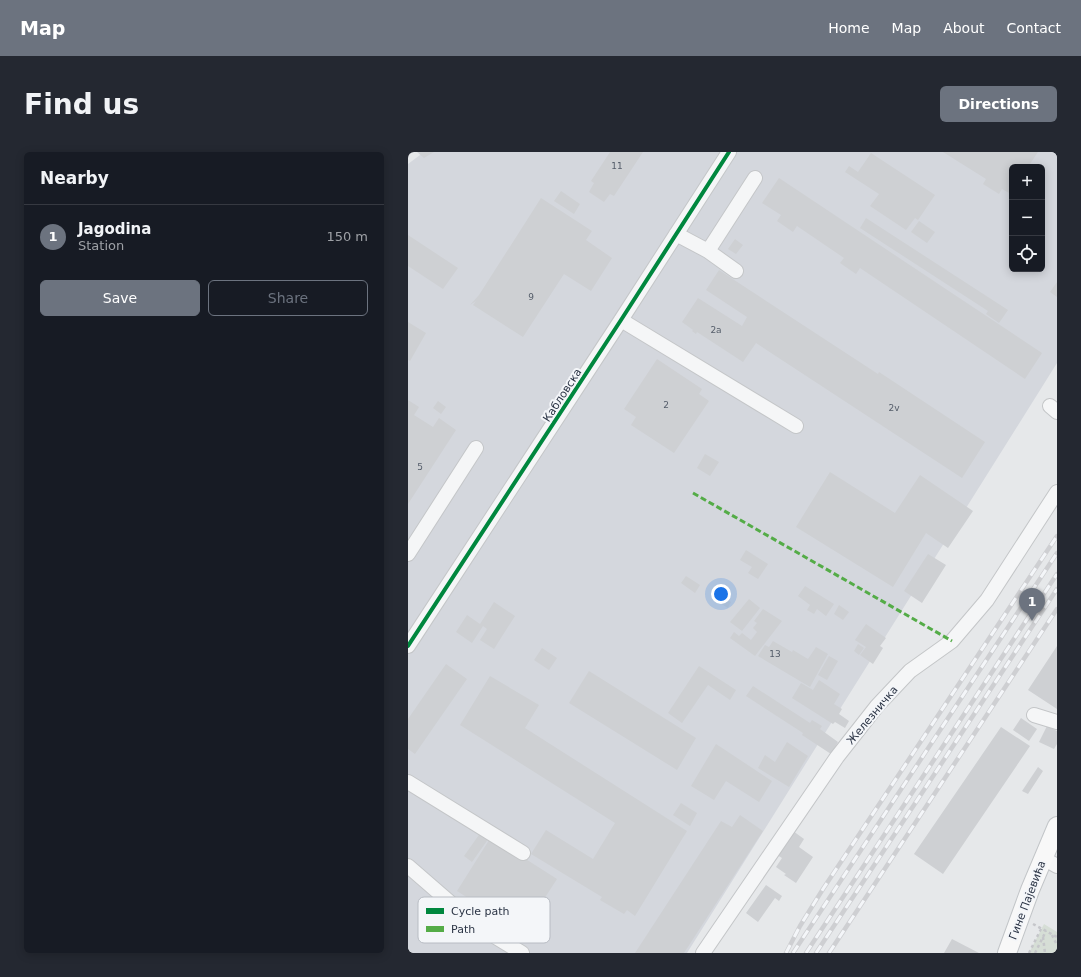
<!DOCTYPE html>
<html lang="en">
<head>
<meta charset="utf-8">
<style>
  body { margin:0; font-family:"DejaVu Sans",sans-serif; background:#242831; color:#f1f3f6 }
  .controls { position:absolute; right:12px; top:12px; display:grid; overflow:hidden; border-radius:6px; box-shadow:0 2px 10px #0003 }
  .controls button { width:36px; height:36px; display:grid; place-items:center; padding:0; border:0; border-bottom:1px solid #363941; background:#171b24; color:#f1f3f6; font:20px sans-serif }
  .you { position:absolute; left:313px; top:442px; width:14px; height:14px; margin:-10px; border:3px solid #fff; border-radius:50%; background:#1a73e8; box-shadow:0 0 0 6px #1a73e833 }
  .badge { display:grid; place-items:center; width:26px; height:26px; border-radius:50%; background:#6c737f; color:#fff; font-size:13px; font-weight:700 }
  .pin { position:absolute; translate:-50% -33px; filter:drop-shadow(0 1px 2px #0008) }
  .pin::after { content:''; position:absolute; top:21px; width:14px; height:12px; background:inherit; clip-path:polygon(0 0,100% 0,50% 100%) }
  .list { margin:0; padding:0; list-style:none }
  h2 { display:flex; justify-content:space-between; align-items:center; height:52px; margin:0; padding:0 16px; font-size:17px }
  h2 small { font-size:13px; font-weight:400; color:#9ea1a6 }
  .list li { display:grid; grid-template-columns:26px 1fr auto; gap:12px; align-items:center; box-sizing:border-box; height:64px; padding:0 16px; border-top:1px solid #363941 }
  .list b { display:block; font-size:15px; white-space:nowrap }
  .list p { margin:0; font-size:13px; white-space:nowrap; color:#9ea1a6 }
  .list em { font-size:13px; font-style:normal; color:#9ea1a6 }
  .actions { display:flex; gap:8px; padding:12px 16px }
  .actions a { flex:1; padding:9px 0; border:1px solid #6c737f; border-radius:6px; text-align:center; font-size:14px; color:#6c737f }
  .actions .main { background:#6c737f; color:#fff }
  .icon { flex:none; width:22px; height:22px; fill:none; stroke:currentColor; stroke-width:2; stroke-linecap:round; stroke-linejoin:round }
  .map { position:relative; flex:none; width:649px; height:801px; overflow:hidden; border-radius:6px }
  header { display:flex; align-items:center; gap:24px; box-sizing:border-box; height:56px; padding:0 20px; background:#6c737f; color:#fff }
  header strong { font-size:19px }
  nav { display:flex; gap:22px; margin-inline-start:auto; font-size:14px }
  .intro { display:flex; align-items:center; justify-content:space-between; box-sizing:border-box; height:96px; padding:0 24px }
  h1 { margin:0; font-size:28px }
  .button { padding:10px 18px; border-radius:6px; background:#6c737f; color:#fff; font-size:14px; font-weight:700 }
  main { display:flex; gap:24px; padding:0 24px }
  aside { flex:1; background:#171b24; border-radius:6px; box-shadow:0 2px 10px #0003 }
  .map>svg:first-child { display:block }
  .built { fill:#d4d7dd; fill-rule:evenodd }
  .green { fill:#d6ded6 }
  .building { fill:#ced0d3 }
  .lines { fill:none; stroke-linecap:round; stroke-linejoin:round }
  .minor-casing { stroke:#c4c6c8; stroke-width:16 }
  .major-casing { stroke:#c2c5c8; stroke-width:20 }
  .path { stroke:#c5c6ca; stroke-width:2.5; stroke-dasharray:3 3; stroke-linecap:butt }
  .minor { stroke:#f5f6f7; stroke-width:14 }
  .major { stroke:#f8f8f8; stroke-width:18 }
  .rail-casing { stroke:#cecfd2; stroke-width:4.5 }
  .rail { stroke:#f4f6f9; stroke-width:3; stroke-dasharray:9; stroke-linecap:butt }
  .quiet { stroke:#54ac47; stroke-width:3; stroke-dasharray:6 3; stroke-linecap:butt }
  .cycleway-casing { stroke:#f4f6f9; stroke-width:6 }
  .cycleway { stroke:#00873e; stroke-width:4 }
  .labels { text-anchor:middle; stroke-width:4; stroke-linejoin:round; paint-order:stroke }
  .number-label { font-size:9px; fill:#545c69 }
  .street-label { font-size:11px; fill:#2b3445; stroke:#f4f6f9 }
  .key { fill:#f4f6f9; stroke:#b8bcc3; stroke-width:1 }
  .key-label { font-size:11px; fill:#2b3445 }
</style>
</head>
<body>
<header>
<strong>Map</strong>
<nav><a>Home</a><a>Map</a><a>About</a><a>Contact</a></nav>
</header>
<div class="intro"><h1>Find us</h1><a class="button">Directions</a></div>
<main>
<aside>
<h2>Nearby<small></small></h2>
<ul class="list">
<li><span class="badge">1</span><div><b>Jagodina</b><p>Station</p></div><em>150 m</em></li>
</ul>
<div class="actions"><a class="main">Save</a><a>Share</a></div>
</aside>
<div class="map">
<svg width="649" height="801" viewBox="0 0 649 801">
  <rect width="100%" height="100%" fill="#e6e8ea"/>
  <path class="built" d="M16,0h633v211l-370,590h-279v-789zM604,15h30v102h-30z"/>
  <path class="green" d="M636,772l13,8v21h-28z"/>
  <path class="building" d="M9,0h17l-10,6z
    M202,0h33l-29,44 -4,-2 -6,8 -15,-10 5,-9 -3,-2z
    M535,0h95l-10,15h-16v25l-1,2 -9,-5 -3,5 -16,-10 3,-5z
    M463,1l64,42 -17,25 -3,-2 -9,12 -36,-24 9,-12 -34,-22 4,-6 9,6z
    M371,26l263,175 -17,26 -165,-111 -4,6 -16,-11 4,-5 -47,-32 -4,6 -16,-11 4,-6 -19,-12z
    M153,39l19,13 -6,10 -20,-13z
    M133,46l51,33 -6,9 26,18 -21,33 -27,-17 -41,63 -50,-32 3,-4 -6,4 9,-10z
    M458,66l142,92 -9,13 -13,-9 2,-3 -128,-83z
    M511,69l16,11 -8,11 -16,-11z
    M0,83l50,33 -15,21 -35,-23z
    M327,87l8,6 -7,9 -8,-5z
    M311,118l159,104 1,-2 106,70 -23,36 -206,-135 -13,19 -46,-30 -1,2 -4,-3 1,-1 -11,-8 16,-24 44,28 5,-9 -41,-27z
    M649,130v15l-7,-5z
    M0,170l18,11 -16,28 -2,-1z
    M249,207l45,30 -3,5 10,7 -35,52 -43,-28 5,-8 -12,-8z
    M0,248l11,7 -5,8 19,12 6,-9 17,12 -48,74z
    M30,249l8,6 -5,7 -8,-6z
    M297,302l14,8 -9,14 -13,-8z
    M422,320l65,41 25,-38 53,36 -25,37 -22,-15 -33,54 -97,-60z
    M338,398l22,14 -10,15 -10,-6 4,-6 -12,-7z
    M520,402l18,11 -24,38 -18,-12z
    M278,424l14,9 -5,8 -14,-10z
    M397,434l29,18 -8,12 -9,-7 -3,5 -7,-4 3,-5 -12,-9z
    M312,436l10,6 -4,5 5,3 -3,6 -15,-9z
    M341,447l11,9 -18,23 -12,-9z
    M86,450l21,14 -21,33 -14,-9 7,-11 -4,-3 -11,17 -16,-11 11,-17 13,9z
    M431,453l10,7 -6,8 -9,-6z
    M355,457l19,12 -27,35 -25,-18 4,-6 5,4 3,-3 9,7 6,-8 -4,-4 4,-5 -3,-2z
    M458,472l20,14 -6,8 3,2 -10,16 -13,-9 6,-8 -11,-7z
    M365,489l19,11 1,-2 15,9 8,-12 12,7 -18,33 -52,-31 7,-11 4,2z
    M450,492l6,4 -5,7 -5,-4z
    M649,494v63l-29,-19z
    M134,496l15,10 -8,12 -15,-10z
    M421,504l9,5 -11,19 -9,-5z
    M38,512l21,15 -52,75 -7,-5v-30z
    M291,514l37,24 -6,10 -22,-15 -26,38 -14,-10z
    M181,519l107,67 -19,32 -108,-67z
    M82,524l49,29 -14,23 162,103 -52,85 -8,-6 -3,4 -24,-14 2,-3 -71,-43 15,-24 47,29 22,-36 -155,-98z
    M411,528l21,14 -6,10 8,5 -3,5 10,7 -4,7 -10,-6 -2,2 -41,-26 9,-15 12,7z
    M345,534l57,37 2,-3 10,6 -2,3 18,13 -7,12 -29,-19 1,-2 -57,-37z
    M613,566l16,11 -8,12 -16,-11z
    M639,574l10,5v13l-3,5 -15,-7z
    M593,575l29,19 -87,128 -29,-20z
    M379,590l21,14 -19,31 -31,-19 7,-13 10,7z
    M308,592l56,37 -13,21 -33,-21 -12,19 -23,-14z
    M630,615l5,4 -15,23 -6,-3z
    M273,651l16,10 -7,13 -17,-11z
    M332,663l23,16 -79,122h-49l86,-132 11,6z
    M385,679l11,8 -5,8 14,10 -17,26 -12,-8 2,-1 -10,-7 6,-9 -5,-3z
    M73,680l8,6 -17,24 -8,-6z
    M83,685l66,42 -35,54 -65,-42z
    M358,733l16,11 -3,5 -4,-3 -17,24 -12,-9z
    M544,787l27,14h-35z"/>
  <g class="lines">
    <defs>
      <path id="minor" d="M268,82l32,17 28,20
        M300,99l47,-73
        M213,168l175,106
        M642,254l7,6
        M0,402l68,-106
        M0,494l213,-326 108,-168
        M626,563l23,7
        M0,630l115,71
        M635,706l14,8
        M0,714l68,59 46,28
        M295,801l134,-196 40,-51 33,-35 42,-30 35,-41 70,-108"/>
      <path id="major" d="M599,801l23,-63 27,-64"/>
    </defs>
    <use href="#minor" class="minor-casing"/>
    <use href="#major" class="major-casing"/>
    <path class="path" d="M625,772l24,13
      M644,783l5,10
      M635,785l2,16
      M621,801l12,-24
      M627,801l11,-22"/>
    <use href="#minor" class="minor"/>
    <use href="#major" class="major"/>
    <defs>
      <path id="rail" d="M378,801l14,-27 23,-37 234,-353
        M385,801l264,-400
        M398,801l251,-379
        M408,801l241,-364
        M421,801l228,-344"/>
    </defs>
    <use href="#rail" class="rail-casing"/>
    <use href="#rail" class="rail"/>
    <path class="quiet" d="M285,341l259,148"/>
    <defs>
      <path id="cycleway" d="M0,494l213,-326 108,-168"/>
    </defs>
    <use href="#cycleway" class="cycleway-casing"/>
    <use href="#cycleway" class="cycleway"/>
  </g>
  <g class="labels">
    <g class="number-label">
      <text x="209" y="17">11</text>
      <text x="123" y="148">9</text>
      <text x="308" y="181">2a</text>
      <text x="258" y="256">2</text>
      <text x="486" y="259">2v</text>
      <text x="12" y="318">5</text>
      <text x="367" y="505">13</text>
    </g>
    <g class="street-label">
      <text transform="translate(154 243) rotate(-57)" y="4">Кабловска</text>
      <text transform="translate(464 563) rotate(-50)" y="4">Железничка</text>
      <text transform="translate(619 748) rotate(-69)" y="4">Гине Пајевића</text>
    </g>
  </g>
  <rect x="10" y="745" width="132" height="46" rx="6" class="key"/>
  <rect x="18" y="756" width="18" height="6" fill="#00873e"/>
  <rect x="18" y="774" width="18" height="6" fill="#54ac47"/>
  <g class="key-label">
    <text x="43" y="763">Cycle path</text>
    <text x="43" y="781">Path</text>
  </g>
</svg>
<div class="controls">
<button>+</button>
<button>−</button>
<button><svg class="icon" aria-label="locate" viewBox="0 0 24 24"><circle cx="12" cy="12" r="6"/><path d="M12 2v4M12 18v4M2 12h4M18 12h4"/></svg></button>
</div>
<div class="you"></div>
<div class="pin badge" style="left:624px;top:469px">1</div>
</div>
</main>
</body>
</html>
